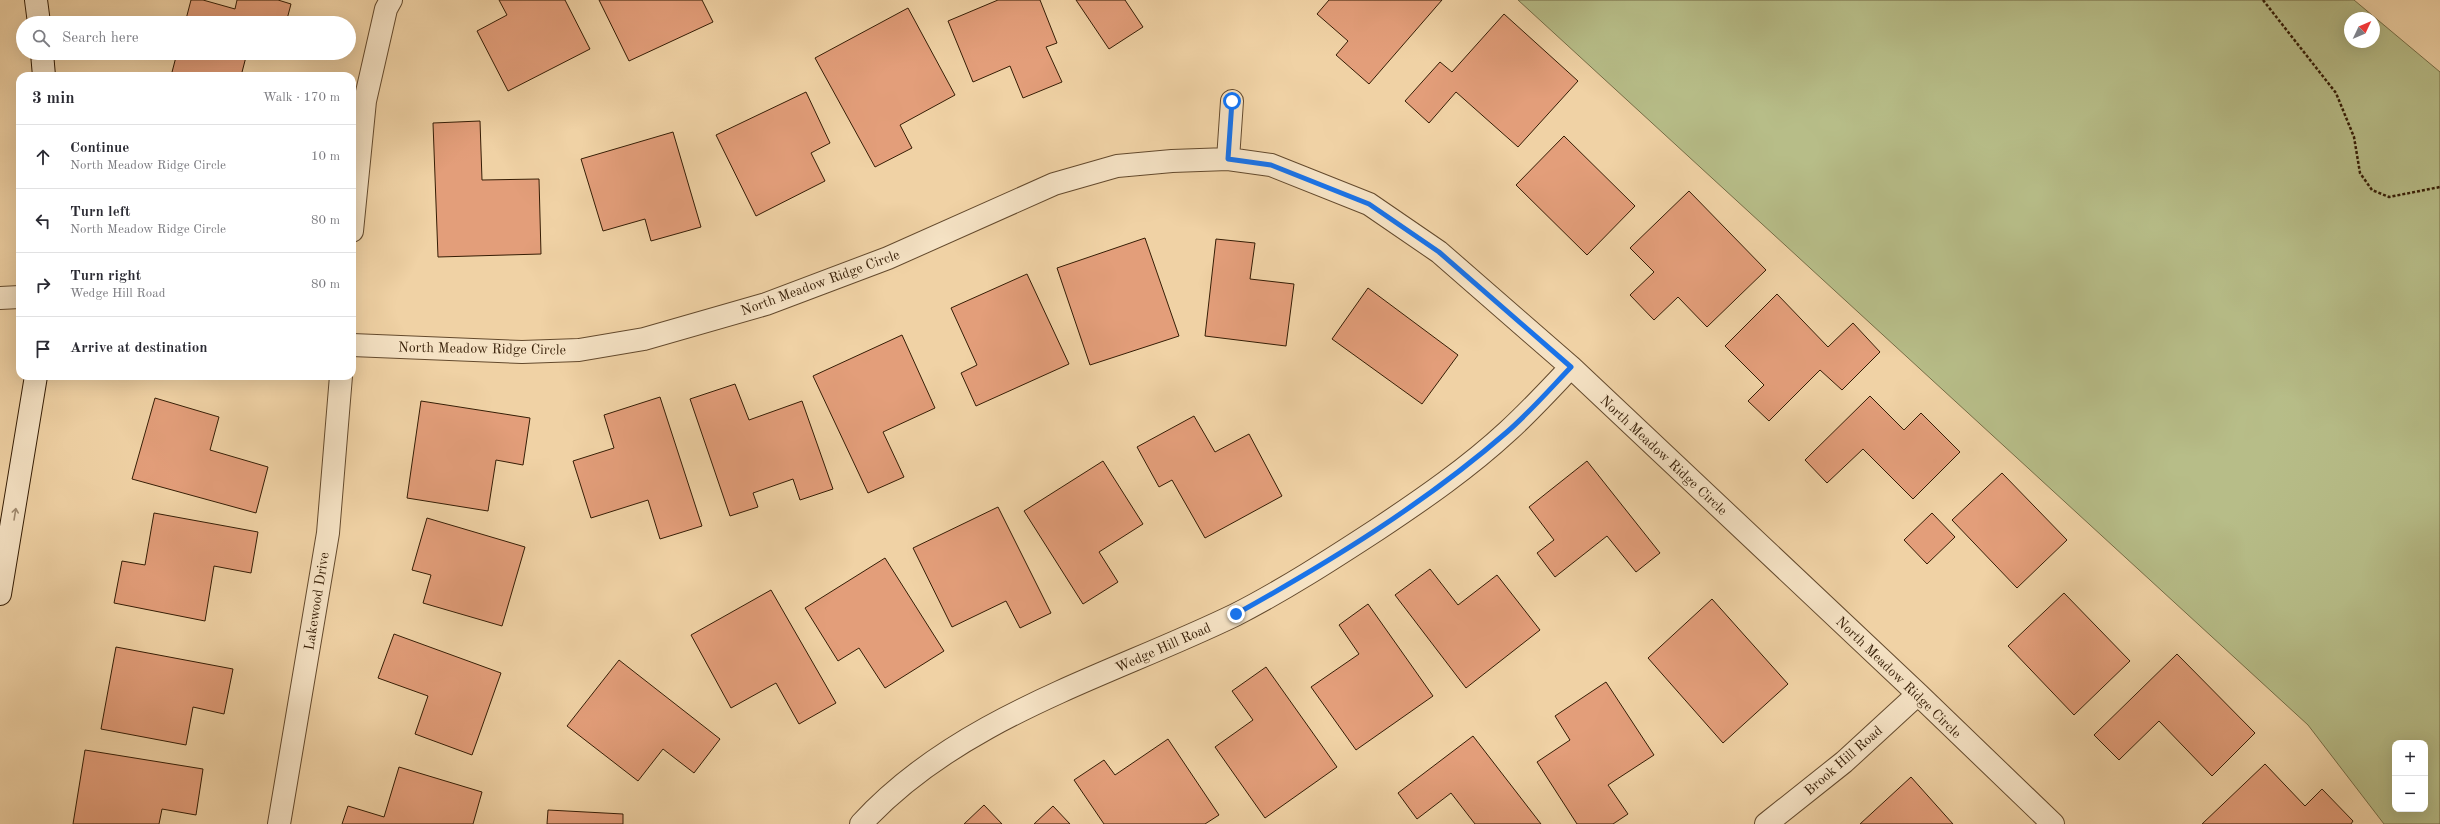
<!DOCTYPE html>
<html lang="en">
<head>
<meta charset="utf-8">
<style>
  body { margin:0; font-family:"Old Standard TT",serif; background:#f2f2f3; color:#2b2b33 }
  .controls { position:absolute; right:12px; bottom:12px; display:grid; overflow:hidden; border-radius:8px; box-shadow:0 4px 16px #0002 }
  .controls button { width:36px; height:36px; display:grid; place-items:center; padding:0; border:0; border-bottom:1px solid #e1e1e2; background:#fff; color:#2b2b33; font:20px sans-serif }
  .compass { position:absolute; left:2344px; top:12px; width:36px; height:36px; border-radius:50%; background:#fff; box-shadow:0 4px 16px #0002; rotate:46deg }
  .stop { position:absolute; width:12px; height:12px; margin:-9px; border:3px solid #1a73e8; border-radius:50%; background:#fff }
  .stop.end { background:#1a73e8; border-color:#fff; box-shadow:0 1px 4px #0008 }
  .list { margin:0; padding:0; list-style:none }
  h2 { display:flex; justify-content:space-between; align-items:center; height:52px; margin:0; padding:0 16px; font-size:17px }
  h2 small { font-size:13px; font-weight:400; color:#7c7c81 }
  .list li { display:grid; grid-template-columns:26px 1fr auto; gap:12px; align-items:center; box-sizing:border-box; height:64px; padding:0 16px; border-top:1px solid #e1e1e2 }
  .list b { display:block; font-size:15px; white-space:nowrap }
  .list p { margin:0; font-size:13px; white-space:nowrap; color:#7c7c81 }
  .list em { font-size:13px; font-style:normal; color:#7c7c81 }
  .icon { flex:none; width:22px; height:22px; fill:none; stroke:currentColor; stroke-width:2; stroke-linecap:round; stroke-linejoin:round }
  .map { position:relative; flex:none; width:2440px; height:824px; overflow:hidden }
  .search { position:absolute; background:#fff; box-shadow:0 4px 16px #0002; left:16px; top:16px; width:340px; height:44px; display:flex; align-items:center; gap:10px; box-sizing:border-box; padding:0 14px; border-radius:22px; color:#7c7c81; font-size:15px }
  .panel { position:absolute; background:#fff; box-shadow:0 4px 16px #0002; left:16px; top:72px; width:340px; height:308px; border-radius:12px }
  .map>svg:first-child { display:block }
  .green { fill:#b7bd88; stroke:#766d46; fill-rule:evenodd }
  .building { fill:#e39e7a; stroke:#351d05 }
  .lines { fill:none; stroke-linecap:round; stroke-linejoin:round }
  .street-casing { stroke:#644a2d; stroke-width:24 }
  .secondary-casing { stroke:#351d05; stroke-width:24 }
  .path { stroke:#351d05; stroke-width:2.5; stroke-dasharray:3 2; stroke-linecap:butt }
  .street { stroke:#f5e2c4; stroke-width:22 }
  .secondary { stroke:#f5e2c4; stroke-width:22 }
  .oneway { stroke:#9f896e }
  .route { stroke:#1a73e8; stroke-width:5 }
  .labels { text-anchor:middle; stroke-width:3.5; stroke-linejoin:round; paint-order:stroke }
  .street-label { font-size:14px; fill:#351d05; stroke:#f5e2c4 }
</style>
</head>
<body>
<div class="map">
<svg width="2440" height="824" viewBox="0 0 2440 824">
  <rect width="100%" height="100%" fill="#f0d2a5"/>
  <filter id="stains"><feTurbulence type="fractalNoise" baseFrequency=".005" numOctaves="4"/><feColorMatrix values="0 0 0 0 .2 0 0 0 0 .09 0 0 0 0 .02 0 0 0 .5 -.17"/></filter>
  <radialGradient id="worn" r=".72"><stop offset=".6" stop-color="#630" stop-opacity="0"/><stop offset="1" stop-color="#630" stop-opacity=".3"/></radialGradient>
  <path class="green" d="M1518,0h836l86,72v752h-56l-76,-99zM2350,18h24v24h-24zM2395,743h30v66h-30z"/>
  <path class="building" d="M191,0h12l32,9 2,-9h41l13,4 -5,19h-101z
    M499,0h66l25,49 -82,42 -31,-60 30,-16z
    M599,0h103l11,22 -84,39z
    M998,0h42l17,43 -11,4 16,35 -39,16 -13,-32 -37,16 -25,-61z
    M1076,0h49l18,27 -34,22z
    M1329,0h113l-73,84 -33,-29 12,-14 -31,-27z
    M908,8l47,87 -55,30 12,23 -37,19 -60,-109z
    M1504,14l74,67 -60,66 -62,-55 -27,31 -24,-22 35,-39 12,10z
    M177,53h70l-6,23h-70z
    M806,92l24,51 -19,10 14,28 -69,35 -40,-81z
    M480,121l2,59 57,-1 2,75 -103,3 -5,-134z
    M673,132l28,95 -50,14 -6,-22 -42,12 -22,-72z
    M1564,136l71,70 -48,49 -71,-70z
    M1689,191l77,79 -59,57 -29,-30 -24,23 -24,-25 24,-23 -24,-24z
    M1145,238l34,98 -89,29 -33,-97z
    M1216,239l39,4 -5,36 44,5 -8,62 -81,-10z
    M1027,274l42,90 -93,42 -15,-33 16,-8 -26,-57z
    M1368,288l90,67 -36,49 -90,-65z
    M1777,294l51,53 25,-24 27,29 -38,38 -22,-20 -51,51 -21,-20 16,-16 -39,-39z
    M902,335l33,73 -52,24 21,45 -36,16 -55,-117z
    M735,384l14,36 53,-19 31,88 -33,11 -7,-21 -40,14 5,14 -28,9 -40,-117z
    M1870,396l34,34 17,-17 39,39 -47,47 -50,-50 -36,34 -22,-23z
    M660,397l42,129 -42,13 -12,-39 -57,18 -18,-57 41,-13 -10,-33z
    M155,398l64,19 -9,33 58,17 -12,46 -124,-34z
    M421,401l109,17 -7,47 -27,-5 -8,51 -81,-13z
    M1194,416l21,36 34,-18 33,62 -77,42 -33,-58 -13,7 -22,-40z
    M1103,461l40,63 -44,28 19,30 -35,22 -59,-93z
    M1587,461l73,92 -24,19 -29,-36 -52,41 -18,-24 17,-13 -25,-33z
    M2002,473l65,67 -50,48 -65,-68z
    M998,507l53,106 -31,15 -14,-27 -54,26 -39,-79z
    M154,513l104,19 -7,41 -37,-7 -9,55 -91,-18 8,-42 23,4z
    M1932,513l23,24 -28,27 -23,-24z
    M427,518l98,29 -23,79 -79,-23 8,-28 -19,-5z
    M885,558l59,93 -59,37 -26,-40 -21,13 -33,-53z
    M1430,569l28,36 39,-30 43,55 -74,58 -71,-93z
    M771,590l65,113 -37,21 -23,-41 -45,25 -40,-73z
    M2064,593l66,68 -56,54 -66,-69z
    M1712,599l76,85 -65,59 -75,-85z
    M1368,604l65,92 -77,54 -45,-63 48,-33 -20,-29z
    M394,634l107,39 -29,82 -57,-21 13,-38 -50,-18z
    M116,647l117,22 -9,45 -31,-7 -7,38 -85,-16z
    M2177,654l78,79 -43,43 -53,-55 -40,39 -25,-25z
    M619,660l101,79 -26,34 -31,-24 -25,32 -71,-55z
    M1266,667l71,100 -72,51 -50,-71 38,-27 -21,-29z
    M1606,682l48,73 -46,30 20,29 -15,10h-36l-40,-62 33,-22 -15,-24z
    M1473,736l68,88h-66l-24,-31 -34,26 -19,-26z
    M1168,739l51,76 -14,9h-101l-30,-44 30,-20 11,15z
    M85,750l118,19 -7,46 -34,-6 -3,15h-86z
    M2265,764l40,42 17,-17 31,32 -2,3h-149z
    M399,767l83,25 -9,32h-131l6,-18 36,11z
    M1911,777l42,47h-93z
    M984,805l18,19h-38z
    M1053,806l17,18h-36z
    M548,810l75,4v10h-76z"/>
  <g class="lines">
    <defs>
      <path id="street" d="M1228,159l4,-58
        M352,231l13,-130 21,-92 5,-9
        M0,298l20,-1
        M352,345l170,7 57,-2 65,-11 122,-35 122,-46 166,-74 63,-18 55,-5 56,-2 43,6 98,39 70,48 132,115 347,327 135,130
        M279,824l49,-291 13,-157
        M861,824c98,-107 246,-147 374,-209 49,-25 97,-56 143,-86 45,-30 90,-61 130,-98 22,-20 42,-42 63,-64
        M1766,824l78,-62 74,-68"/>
      <path id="secondary" d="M36,0l3,23
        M42,53l2,23
        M0,594l36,-218"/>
    </defs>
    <use href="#street" class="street-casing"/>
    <use href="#secondary" class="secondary-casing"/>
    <path class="path" d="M2263,0l73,93 18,44 6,36 12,17 17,7 51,-10"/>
    <use href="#street" class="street"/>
    <use href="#secondary" class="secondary"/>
  </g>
  <defs><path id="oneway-shaft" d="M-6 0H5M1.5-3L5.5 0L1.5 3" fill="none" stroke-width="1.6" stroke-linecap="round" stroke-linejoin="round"/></defs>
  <use class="oneway" href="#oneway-shaft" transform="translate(15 514) rotate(-81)"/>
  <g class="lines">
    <path class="route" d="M1232,101l-4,58 43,6 98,39 70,48 132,115c-21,22 -41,45 -64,65 -83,72 -176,129 -271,182"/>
  </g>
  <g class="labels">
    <g class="street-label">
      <text transform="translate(820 282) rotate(-20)" y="5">North Meadow Ridge Circle</text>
      <text transform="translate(482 348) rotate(1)" y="5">North Meadow Ridge Circle</text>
      <text transform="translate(1664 455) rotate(43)" y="5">North Meadow Ridge Circle</text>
      <text transform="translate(316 601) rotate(-81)" y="5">Lakewood Drive</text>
      <text transform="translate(1163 647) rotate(-24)" y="5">Wedge Hill Road</text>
      <text transform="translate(1899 677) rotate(44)" y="5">North Meadow Ridge Circle</text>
      <text transform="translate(1843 760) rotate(-41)" y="5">Brook Hill Road</text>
    </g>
  </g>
  <rect width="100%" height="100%" filter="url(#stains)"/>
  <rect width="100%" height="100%" fill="url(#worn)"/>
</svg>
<div class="controls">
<button>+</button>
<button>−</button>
</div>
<svg class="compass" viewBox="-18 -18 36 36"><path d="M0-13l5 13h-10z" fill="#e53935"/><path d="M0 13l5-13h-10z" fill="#7c7c81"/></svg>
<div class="stop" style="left:1232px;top:101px"></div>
<div class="stop end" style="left:1236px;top:614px"></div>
<div class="search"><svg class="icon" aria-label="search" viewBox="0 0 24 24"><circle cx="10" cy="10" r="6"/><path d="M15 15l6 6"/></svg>Search here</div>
<section class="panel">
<h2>3 min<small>Walk · 170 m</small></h2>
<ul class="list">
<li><svg class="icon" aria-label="ahead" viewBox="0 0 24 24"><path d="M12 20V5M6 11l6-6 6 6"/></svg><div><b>Continue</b><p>North Meadow Ridge Circle</p></div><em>10 m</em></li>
<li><svg class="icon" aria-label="left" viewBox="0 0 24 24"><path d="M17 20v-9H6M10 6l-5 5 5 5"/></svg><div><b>Turn left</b><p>North Meadow Ridge Circle</p></div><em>80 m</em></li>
<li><svg class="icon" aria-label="right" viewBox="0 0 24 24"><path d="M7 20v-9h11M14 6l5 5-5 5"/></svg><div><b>Turn right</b><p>Wedge Hill Road</p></div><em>80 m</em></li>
<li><svg class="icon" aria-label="arrive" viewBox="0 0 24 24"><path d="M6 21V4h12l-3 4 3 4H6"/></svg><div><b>Arrive at destination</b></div></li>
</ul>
</section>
</div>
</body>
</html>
